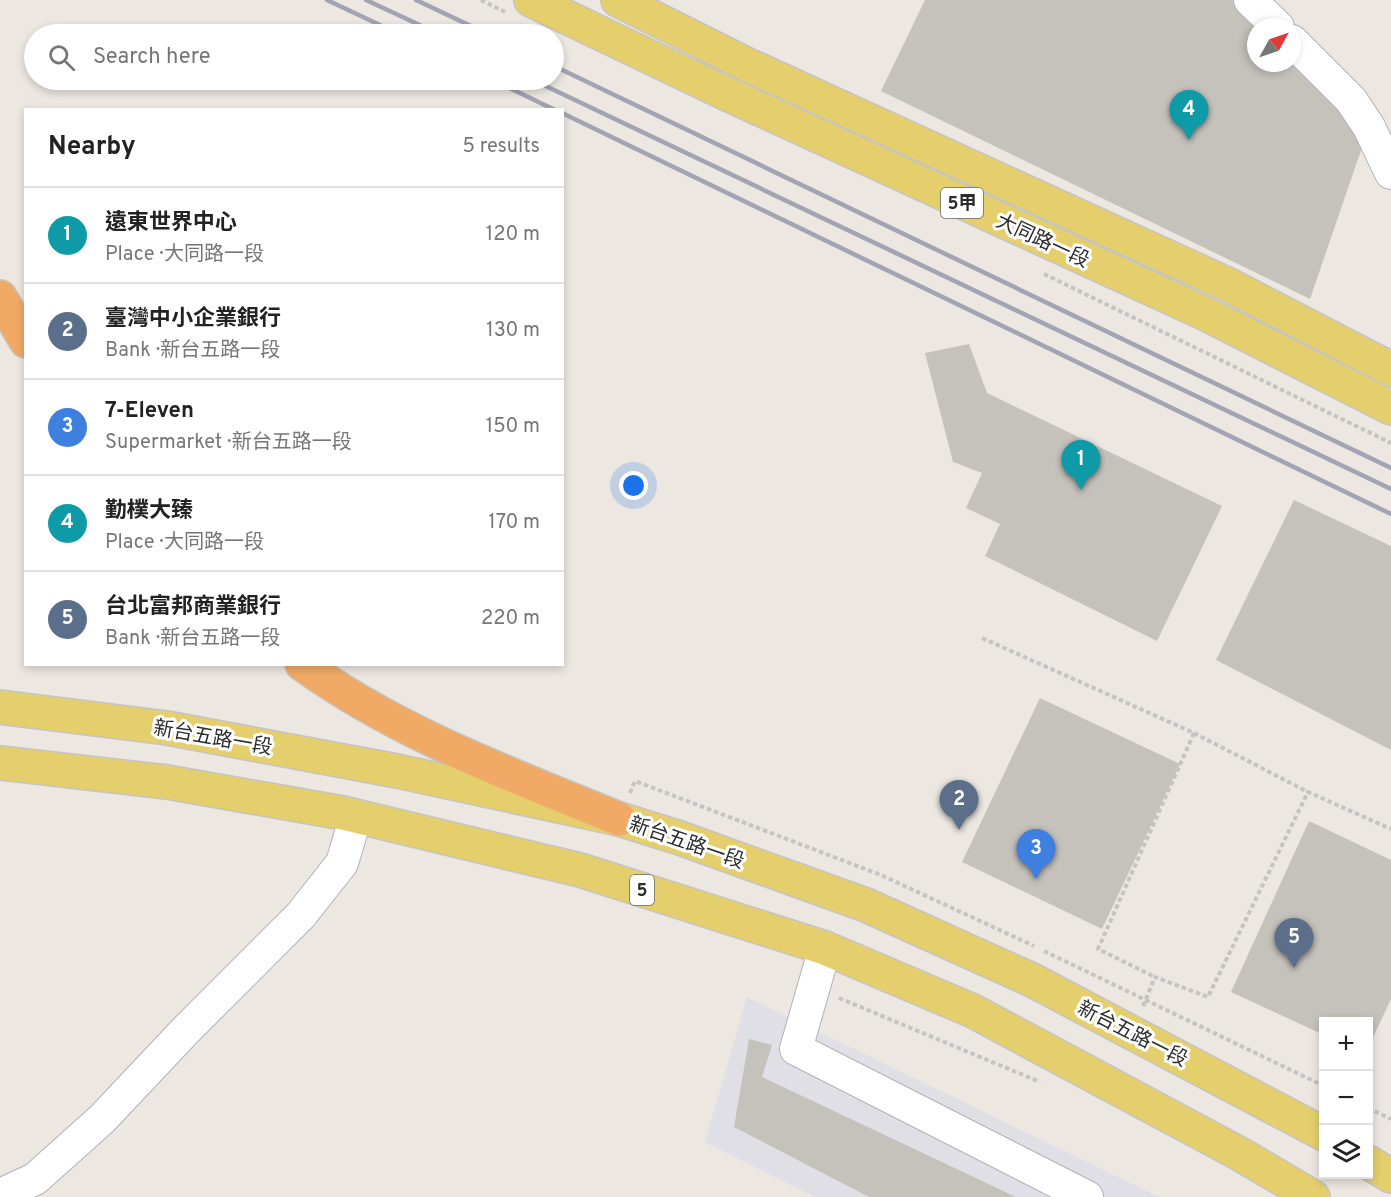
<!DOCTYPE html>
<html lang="en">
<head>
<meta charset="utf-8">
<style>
  body { margin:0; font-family:Overpass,"Noto Sans TC",sans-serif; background:#f6f6f6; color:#222 }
  .controls { position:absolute; right:18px; bottom:18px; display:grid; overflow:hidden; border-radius:0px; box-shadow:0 3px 9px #0003 }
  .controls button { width:54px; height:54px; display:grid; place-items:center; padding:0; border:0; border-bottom:2px solid #e0e0e0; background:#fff; color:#222; font:30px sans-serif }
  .compass { position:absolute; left:1247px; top:18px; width:54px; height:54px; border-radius:50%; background:#fff; box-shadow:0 3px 9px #0003; rotate:50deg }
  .you { position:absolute; left:634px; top:486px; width:21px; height:21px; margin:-15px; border:4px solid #fff; border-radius:50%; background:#1a73e8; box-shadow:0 0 0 9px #1a73e833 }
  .badge { display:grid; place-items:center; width:39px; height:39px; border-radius:50%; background:#4e63eb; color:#fff; font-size:20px; font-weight:700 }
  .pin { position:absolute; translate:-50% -50px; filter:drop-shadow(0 2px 3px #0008) }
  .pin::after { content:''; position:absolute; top:32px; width:21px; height:18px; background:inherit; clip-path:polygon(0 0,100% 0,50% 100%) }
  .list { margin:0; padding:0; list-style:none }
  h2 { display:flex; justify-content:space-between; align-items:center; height:78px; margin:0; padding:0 24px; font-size:26px }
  h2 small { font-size:20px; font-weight:400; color:#767676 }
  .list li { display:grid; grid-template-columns:39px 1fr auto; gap:18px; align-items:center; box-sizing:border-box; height:96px; padding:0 24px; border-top:2px solid #e0e0e0 }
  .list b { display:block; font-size:22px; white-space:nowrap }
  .list p { margin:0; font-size:20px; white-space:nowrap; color:#767676 }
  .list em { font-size:20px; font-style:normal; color:#767676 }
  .icon { flex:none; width:33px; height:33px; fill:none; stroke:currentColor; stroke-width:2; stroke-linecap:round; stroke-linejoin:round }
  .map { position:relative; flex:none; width:1391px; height:1197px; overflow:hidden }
  .search { position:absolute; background:#fff; box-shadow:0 3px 9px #0003; left:24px; top:24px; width:540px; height:66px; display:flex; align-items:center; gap:15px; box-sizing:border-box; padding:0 21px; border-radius:33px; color:#767676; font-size:22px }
  .panel { position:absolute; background:#fff; box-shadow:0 3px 9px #0003; left:24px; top:108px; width:540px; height:558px; border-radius:0px }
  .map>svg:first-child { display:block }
  .industrial { fill:#e1dfe6 }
  .building { fill:#c5c1bb }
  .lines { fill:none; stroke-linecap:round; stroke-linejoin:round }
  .minor-casing { stroke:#b0b1bb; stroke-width:34 }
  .major-casing { stroke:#c4c4c4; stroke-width:36 }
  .highway-casing { stroke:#c4c4c4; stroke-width:36 }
  .path { stroke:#c4c4c4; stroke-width:4; stroke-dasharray:4.5 3; stroke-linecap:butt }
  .minor { stroke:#fff; stroke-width:32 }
  .major { stroke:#e5cf6c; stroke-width:33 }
  .highway { stroke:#f1aa66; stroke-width:33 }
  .rail { stroke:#a2a4b4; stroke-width:4.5 }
  .labels { text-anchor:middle; stroke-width:6; stroke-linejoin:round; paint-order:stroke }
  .shield { fill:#fff; stroke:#6b6b6b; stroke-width:1.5 }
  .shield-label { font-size:18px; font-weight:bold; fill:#2c2c2c }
  .street-label { font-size:20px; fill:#2c2c2c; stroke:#fff }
</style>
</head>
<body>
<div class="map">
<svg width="1391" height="1197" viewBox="0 0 1391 1197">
  <rect width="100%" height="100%" fill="#ece7e0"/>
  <path class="industrial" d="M747,997l412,200h-344l-110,-55z"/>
  <path class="building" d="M925,0h325l6,27v36h36l77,64 -59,172 -429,-208z
    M969,344l18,49 235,113 -65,135 -172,-85 15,-32 -34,-16 16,-35 -29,-11 -28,-109z
    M1294,500l97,46v204l-175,-90z
    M1040,698l140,66 -78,165 -140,-67z
    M1309,821l82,39v139l-23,49v-26h-44v13l-93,-43z
    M749,1039l23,6 -10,32 254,120h-147l-135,-70z"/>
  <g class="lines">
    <defs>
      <path id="minor" d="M1250,0l28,27
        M1292,41l59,59 18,27 22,46
        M825,948l-29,101 291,148
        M0,1195l35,-16 67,-60 83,-88 116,-116 41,-52 14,-47"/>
      <path id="major" d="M531,0l194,93 481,221 185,94
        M618,0l130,65 479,219 164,85
        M0,707l167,21 230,43 222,48 61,19 186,67 166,75 292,154
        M0,763l167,19 176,31 237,57 245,78 148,63 267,143 73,43
        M1368,1162l23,14"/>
      <path id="highway" d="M0,297l26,44
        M302,664c97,70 208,110 317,155"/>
    </defs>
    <use href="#minor" class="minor-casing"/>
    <use href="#major" class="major-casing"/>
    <use href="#highway" class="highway-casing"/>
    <path class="path" d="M481,0l24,12
      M1044,274l347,169
      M982,638l212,95 -96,216 57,28
      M1194,733l114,59
      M630,793l5,-12 246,94 153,71
      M1044,951l280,135
      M839,998l201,84
      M1143,1006l12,-29 53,20 100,-205 83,37
      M1368,1108l23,11"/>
    <use href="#minor" class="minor"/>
    <use href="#major" class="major"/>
    <use href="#highway" class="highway"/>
    <path class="rail" d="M327,0l72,34
      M366,0l73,34
      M416,0l72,34
      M554,66l837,402
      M493,80l62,30
      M533,80l858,409
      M562,113l829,401"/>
  </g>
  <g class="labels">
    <g class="shield">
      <rect x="941" y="188" width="42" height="30" rx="4.5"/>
      <rect x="630" y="875" width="24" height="30" rx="4.5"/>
    </g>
    <g class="shield-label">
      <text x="962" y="209">5甲</text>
      <text x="642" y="896">5</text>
    </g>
    <g class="street-label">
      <text transform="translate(1043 240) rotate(25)" y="7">大同路一段</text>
      <text transform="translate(213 737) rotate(10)" y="7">新台五路一段</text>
      <text transform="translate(687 842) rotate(19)" y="7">新台五路一段</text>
      <text transform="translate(1133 1033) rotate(27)" y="7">新台五路一段</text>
    </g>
  </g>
</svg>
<div class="controls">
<button>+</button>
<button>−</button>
<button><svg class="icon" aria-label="layers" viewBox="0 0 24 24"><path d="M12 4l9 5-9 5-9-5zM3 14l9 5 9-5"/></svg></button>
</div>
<svg class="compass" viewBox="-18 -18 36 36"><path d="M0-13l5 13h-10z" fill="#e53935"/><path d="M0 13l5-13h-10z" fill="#767676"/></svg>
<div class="you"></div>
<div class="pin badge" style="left:1081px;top:490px;background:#0f9aa8">1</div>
<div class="pin badge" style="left:959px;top:830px;background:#5c6f8a">2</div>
<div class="pin badge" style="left:1036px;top:879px;background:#3f7fe0">3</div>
<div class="pin badge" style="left:1189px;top:140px;background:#0f9aa8">4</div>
<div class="pin badge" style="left:1294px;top:968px;background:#5c6f8a">5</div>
<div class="search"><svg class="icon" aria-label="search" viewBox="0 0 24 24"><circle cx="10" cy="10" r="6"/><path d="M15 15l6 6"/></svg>Search here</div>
<section class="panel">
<h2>Nearby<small>5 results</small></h2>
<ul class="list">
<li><span class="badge" style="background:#0f9aa8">1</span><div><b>遠東世界中心</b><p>Place · 大同路一段</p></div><em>120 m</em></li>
<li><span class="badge" style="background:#5c6f8a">2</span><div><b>臺灣中小企業銀行</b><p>Bank · 新台五路一段</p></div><em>130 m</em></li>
<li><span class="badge" style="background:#3f7fe0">3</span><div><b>7-Eleven</b><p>Supermarket · 新台五路一段</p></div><em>150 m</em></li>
<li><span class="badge" style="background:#0f9aa8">4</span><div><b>勤樸大臻</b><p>Place · 大同路一段</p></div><em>170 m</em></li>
<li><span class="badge" style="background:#5c6f8a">5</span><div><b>台北富邦商業銀行</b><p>Bank · 新台五路一段</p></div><em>220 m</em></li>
</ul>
</section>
</div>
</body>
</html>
